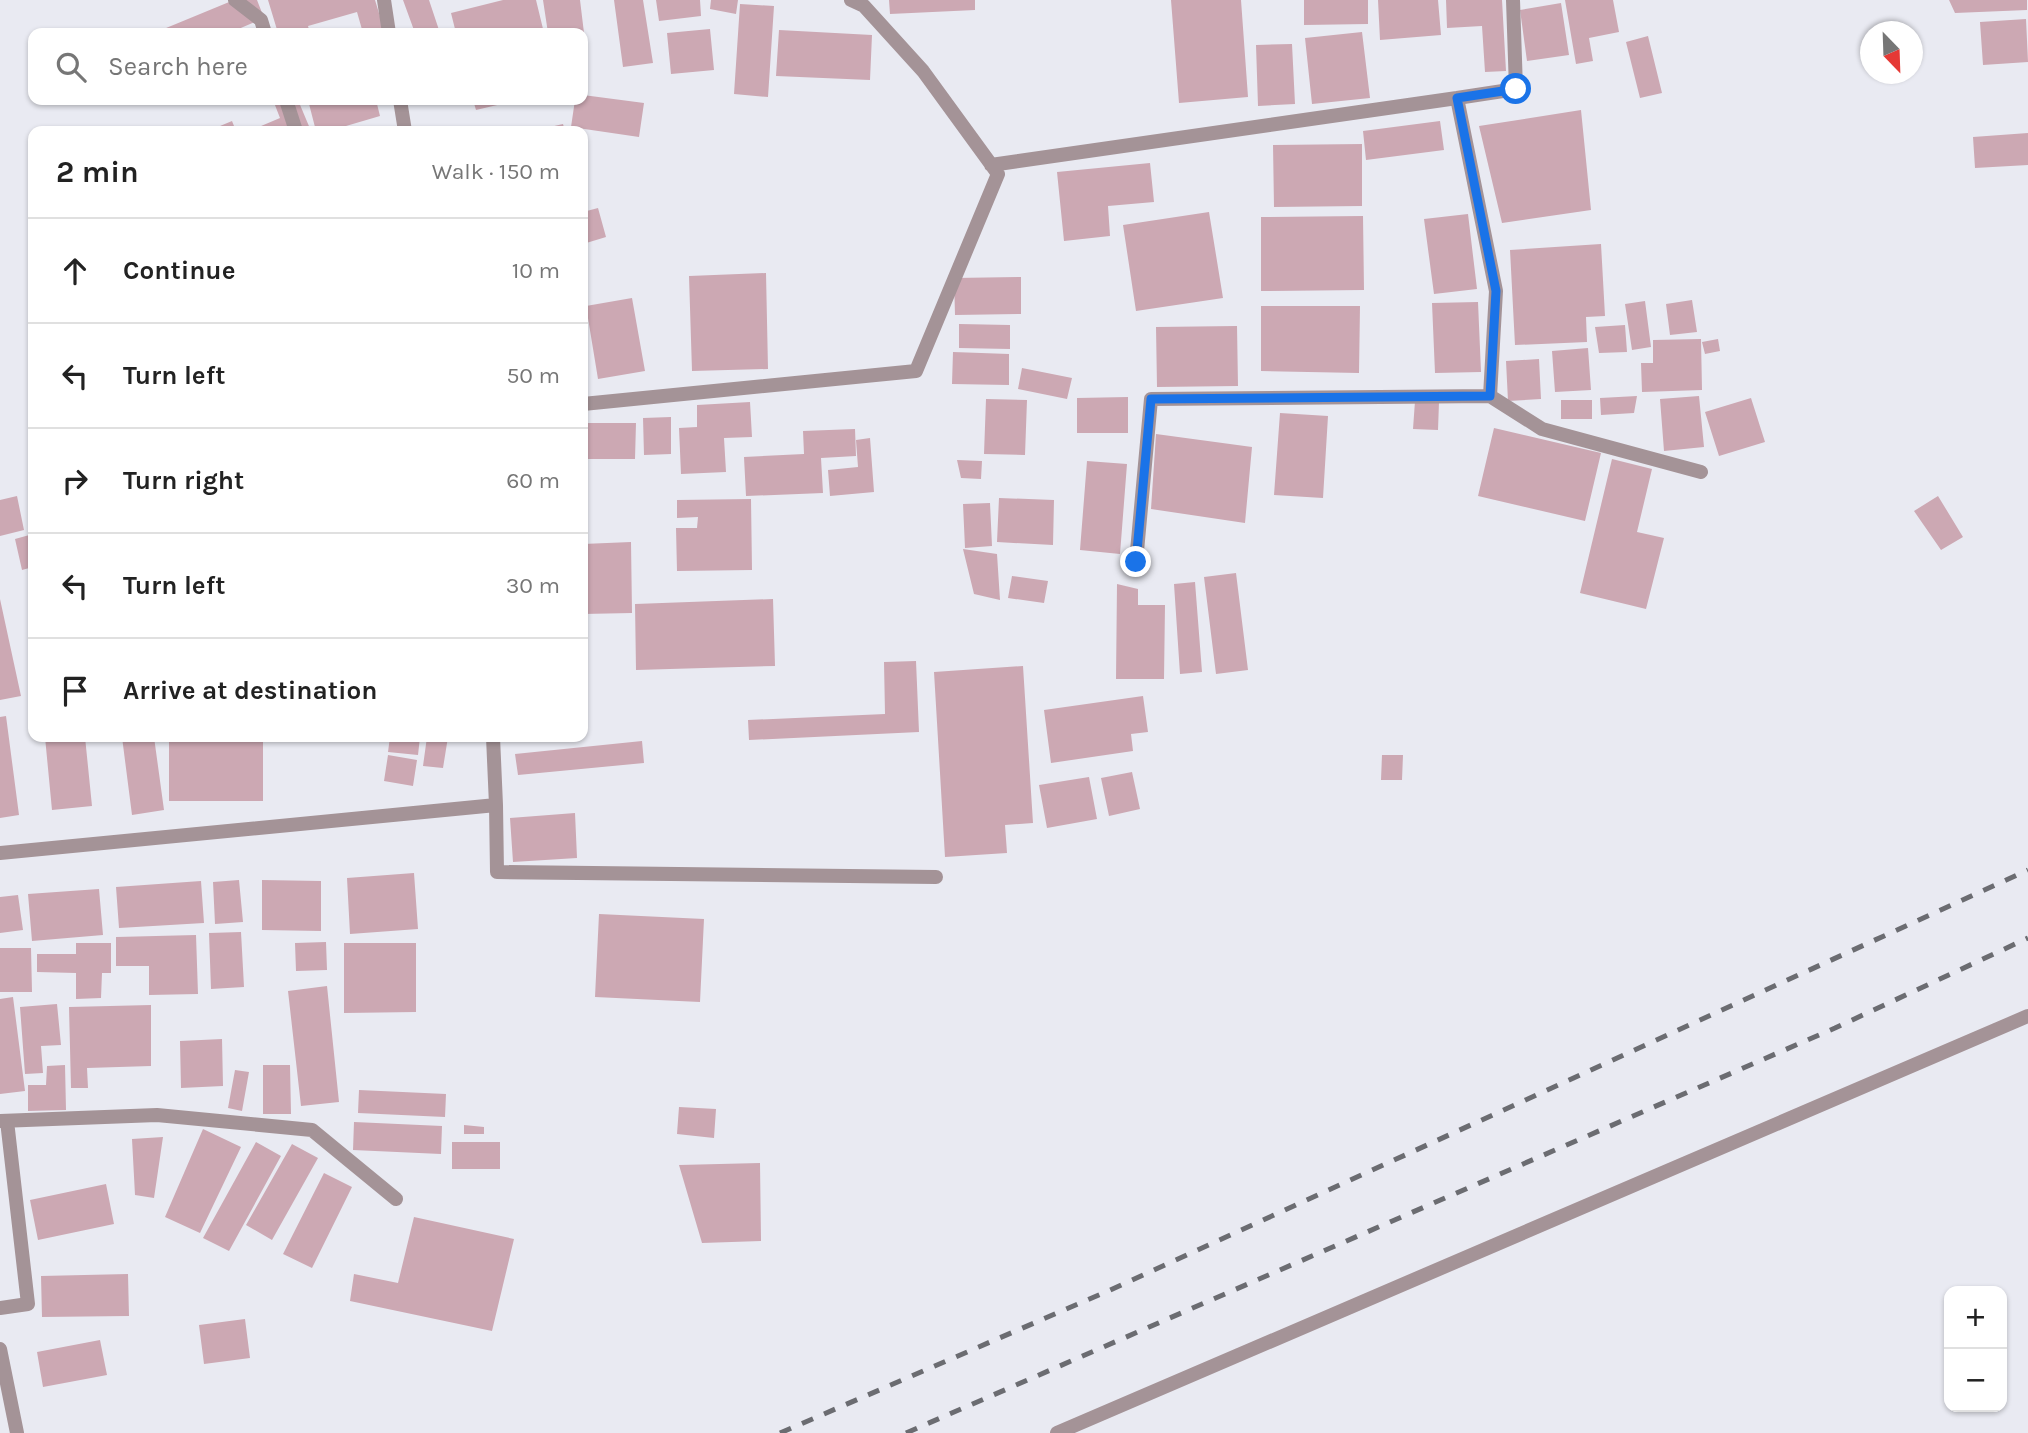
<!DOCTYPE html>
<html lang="en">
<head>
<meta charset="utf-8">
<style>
  body { margin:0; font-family:Karla,sans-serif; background:#f2f2f2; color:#222 }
  .controls { position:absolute; right:21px; bottom:21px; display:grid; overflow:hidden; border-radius:14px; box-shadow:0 2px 5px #0004 }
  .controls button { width:63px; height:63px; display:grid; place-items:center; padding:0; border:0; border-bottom:2px solid #e0e0e0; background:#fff; color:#222; font:35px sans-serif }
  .compass { position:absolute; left:1860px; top:21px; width:63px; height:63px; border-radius:50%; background:#fff; box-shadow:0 2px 5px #0004; rotate:157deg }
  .stop { position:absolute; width:21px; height:21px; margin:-16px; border:5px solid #1a73e8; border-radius:50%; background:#fff }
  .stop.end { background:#1a73e8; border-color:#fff; box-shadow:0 2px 7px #0008 }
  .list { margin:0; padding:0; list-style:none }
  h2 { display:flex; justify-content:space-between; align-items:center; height:91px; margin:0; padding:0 28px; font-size:30px }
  h2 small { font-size:23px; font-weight:400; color:#767676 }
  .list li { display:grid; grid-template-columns:46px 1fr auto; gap:21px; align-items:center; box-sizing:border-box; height:105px; padding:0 28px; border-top:2px solid #e0e0e0 }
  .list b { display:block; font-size:26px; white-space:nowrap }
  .list em { font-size:23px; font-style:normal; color:#767676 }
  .icon { flex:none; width:38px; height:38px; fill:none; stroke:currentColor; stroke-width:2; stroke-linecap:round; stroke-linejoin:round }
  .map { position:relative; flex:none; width:2028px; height:1433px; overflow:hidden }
  .search { position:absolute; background:#fff; box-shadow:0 2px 5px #0004; left:28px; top:28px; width:560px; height:77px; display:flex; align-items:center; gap:18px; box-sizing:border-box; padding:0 24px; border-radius:14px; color:#767676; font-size:26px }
  .panel { position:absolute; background:#fff; box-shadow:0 2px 5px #0004; left:28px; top:126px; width:560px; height:616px; border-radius:14px }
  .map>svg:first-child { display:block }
  .building { fill:#cca8b3 }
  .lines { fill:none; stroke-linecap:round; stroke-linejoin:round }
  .minor { stroke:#a49397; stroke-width:14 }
  .tertiary { stroke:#a49397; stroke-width:14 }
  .rail { stroke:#6b6c71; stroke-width:5; stroke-dasharray:12 12; stroke-linecap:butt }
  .route { stroke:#1a73e8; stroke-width:9 }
</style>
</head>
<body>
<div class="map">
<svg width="2028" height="1433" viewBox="0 0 2028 1433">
  <rect width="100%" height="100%" fill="#e9eaf2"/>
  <path class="building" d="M234,0h23l7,18 -35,15h-75z
    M268,0h107l10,33h-22l-6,-21 -49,14 2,7h-32z
    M403,0h26l11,33h-25z
    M503,0h33l8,33h-88l-5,-20z
    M543,0h37l4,33h-36z
    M614,0h29l10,63 -30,4z
    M656,0h44l1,16 -42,5z
    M711,0h27l-2,14 -26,-5z
    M889,0h86v10l-85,4z
    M1171,0h70l7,97 -69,6z
    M1304,0h64v24l-64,1z
    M1378,0h60l3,35 -61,5z
    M1446,0h56l4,71 -21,1 -3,-46 -35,2z
    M1565,0h48l6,32 -30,6 4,23 -17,3z
    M1949,0h78v10l-72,3z
    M1561,3l8,52 -42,6 -7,-51z
    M740,4l34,2 -6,91 -34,-3z
    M2026,19l2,43 -45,3 -3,-43z
    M710,29l4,41 -43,4 -4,-41z
    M779,30l93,5 -2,45 -94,-4z
    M1362,32l8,66 -58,6 -7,-66z
    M1648,36l14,57 -22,5 -14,-56z
    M1292,44l3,60 -37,2 -2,-61z
    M583,95l61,8 -5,34 -68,-10 4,-27h8z
    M273,100h25l13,31h-62l31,-13z
    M308,100h68l4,16 -51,15h-13z
    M473,100h40l1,1 -38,9z
    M1581,110l10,100 -89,13 -23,-97z
    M232,121l4,10h-28z
    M1440,121l4,29 -78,10 -3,-29z
    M563,124l2,7h-27l-1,-1z
    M2028,133v32l-53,3 -2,-31z
    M1362,144v62l-88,1 -1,-62z
    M1150,163l4,39 -46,4 2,30 -46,5 -7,-69z
    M598,208l8,29 -23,7v-32z
    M1209,212l14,86 -87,13 -13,-86z
    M1468,214l9,75 -43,5 -10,-75z
    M1363,216l1,74 -103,1v-74z
    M1601,244l4,72 -19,1 1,25 -72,3 -5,-95z
    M766,273l2,96 -76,2 -3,-95z
    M1021,277v37l-66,1 -1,-37z
    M632,298l13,73 -47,8 -12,-73z
    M1692,300l5,32 -27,3 -4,-31z
    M1645,301l6,46 -19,3 -7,-46z
    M1478,302l3,70 -46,1 -3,-70z
    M1261,306h99l-1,67 -98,-2z
    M959,324l51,1v24l-51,-1z
    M1625,325l2,27 -28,1 -4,-26z
    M1237,326l1,60 -81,1 -1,-60z
    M1701,339l1,51 -60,2 -1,-29h12v-23z
    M1718,339l2,12 -15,3 -3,-12z
    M583,347l5,23 -5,1z
    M1588,348l3,42 -36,2 -3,-41z
    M953,352l56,2v31l-57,-1z
    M1539,359l2,40 -33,2 -2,-40z
    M1022,368l50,10 -5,21 -49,-10z
    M1637,396l-3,17 -33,2 -1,-17z
    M1699,396l5,51 -40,4 -4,-52z
    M1128,397v36h-51v-35z
    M1751,398l14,44 -46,14 -14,-44z
    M986,399l41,1 -2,55 -41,-1z
    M1561,400h31v19h-31z
    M1415,401l24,1 -1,28 -25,-1z
    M750,402l2,35 -28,1 2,34 -45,2 -2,-46 18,-1v-22z
    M1280,413l48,3 -5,82 -49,-3z
    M671,417v37l-27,1 -1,-37z
    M583,423h53l-1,36h-52z
    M1494,428l107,25 -16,68 -107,-25z
    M855,429l1,27 -35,2 2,35 -77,3 -2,-39 60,-3 -1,-23z
    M1156,434l96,13 -7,76 -94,-14z
    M870,438l4,54 -44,4 -2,-26 30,-3 -2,-27z
    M1612,459l40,10 -15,63 27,6 -18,71 -66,-16z
    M957,460l25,1 -1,18 -20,-1z
    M1087,461l40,3 -7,90 -40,-4z
    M17,496l7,34 -24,6v-36z
    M1938,496l25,41 -22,13 -27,-39z
    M999,498l55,2 -1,45 -56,-3z
    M751,499l1,71 -75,1 -1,-43h21l1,-11 -21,1v-18z
    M990,503l2,43 -27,2 -2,-44z
    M33,534v33l-11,3 -7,-31z
    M631,542l1,71 -49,1v-70z
    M963,549l34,5 3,46 -26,-6z
    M1236,573l12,97 -32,4 -12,-97z
    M1012,576l36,5 -4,22 -36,-5z
    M1195,582l7,90 -22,2 -6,-90z
    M1117,584l21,5v16h27l-1,74h-48z
    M0,599l21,97 -21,4z
    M773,599l2,67 -139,4 -1,-66z
    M916,661l3,71 -170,8 -1,-20 137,-6 -1,-52z
    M1023,666l10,157 -28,2 2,28 -62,4 -11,-185z
    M1143,696l5,36 -17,2 2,17 -82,12 -7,-53z
    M6,716l13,99 -19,3v-101z
    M45,737h40l7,69 -40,4z
    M122,737h32l10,73 -32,5z
    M169,737h94v64h-94z
    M390,737h30l-2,18 -30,-3z
    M427,737h21l-5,31 -20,-2z
    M642,741l2,22 -126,12 -3,-21z
    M388,755l29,5 -4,26 -29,-5z
    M1382,755h21l-1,25h-21z
    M1132,772l8,37 -31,7 -8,-38z
    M1089,777l8,42 -50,9 -8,-43z
    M575,813l2,45 -64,4 -3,-44z
    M414,873l4,56 -68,5 -3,-56z
    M239,880l4,42 -28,2 -2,-42z
    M262,880l59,1v50l-59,-1z
    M201,881l3,42 -85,5 -3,-41z
    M99,889l4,46 -71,6 -4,-47z
    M18,895l5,35 -23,3v-36z
    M599,914l105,5 -4,83 -105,-5z
    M241,932l3,55 -33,2 -2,-56z
    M196,935l2,59 -49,1v-29h-33v-29z
    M326,942l1,28 -31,1 -1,-28z
    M76,943h35v30h-9l-1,25 -25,1v-26l-39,-1v-18h39z
    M344,943h72v69l-72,1z
    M0,948h31l1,44h-32z
    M327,986l12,116 -38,4 -13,-115z
    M13,997l12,94 -25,3v-95z
    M57,1004l4,41 -20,1 2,27 -18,1 -5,-67z
    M151,1005v61l-64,2 1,20h-17l-2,-81z
    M222,1039l1,47 -42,2 -1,-47z
    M65,1065l1,45 -38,1v-26h18l1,-19z
    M263,1065h27l1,49h-28z
    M235,1070l14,2 -7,39 -14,-3z
    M359,1090l87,4 -1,23 -87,-4z
    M679,1107l37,2 -2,29 -37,-4z
    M354,1122l88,4 -1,28 -88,-4z
    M464,1125l20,2v7h-20z
    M203,1129l38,18 -41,86 -35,-16z
    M163,1137l-9,61 -19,-3 -3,-56z
    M256,1142l25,14 -52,95 -26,-13z
    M452,1142h48v27h-48z
    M292,1144l26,14 -46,82 -26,-15z
    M760,1163l1,78 -59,2 -23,-78z
    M324,1173l28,14 -40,81 -29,-14z
    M106,1184l8,40 -76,16 -8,-40z
    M414,1217l100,22 -22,92 -142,-30 4,-27 44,9z
    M128,1274l1,42 -87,1 -1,-41z
    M245,1319l5,39 -46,6 -5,-39z
    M100,1340l7,35 -64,12 -6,-35z"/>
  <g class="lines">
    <path class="minor" d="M235,0l26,20 4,13
      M384,0l5,33
      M286,100l10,31
      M400,100l5,31
      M991,165l466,-67
      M1490,396l52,33 159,43
      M583,404l333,-33 82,-197 -75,-103 -59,-65 -13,-6
      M1136,562l15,-163 339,-3 6,-105 -39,-193 59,-9 -3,-89
      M496,805l1,67 439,5
      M0,853l496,-48 -3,-68
      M0,1121l157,-6 155,15 84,69
      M0,1308l28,-4 -21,-183
      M0,1349l17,84"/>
    <path class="tertiary" d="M1057,1433l971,-417"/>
    <path class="rail" d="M780,1433l328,-142 920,-421
      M906,1433l929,-405 193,-90"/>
  </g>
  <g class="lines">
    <path class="route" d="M1136,562l15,-163 339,-3 6,-105 -39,-193 59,-9"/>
  </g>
</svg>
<div class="controls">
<button>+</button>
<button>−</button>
</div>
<svg class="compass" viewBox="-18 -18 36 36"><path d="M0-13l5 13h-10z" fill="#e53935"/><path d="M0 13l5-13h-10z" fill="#767676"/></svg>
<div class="stop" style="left:1516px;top:89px"></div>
<div class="stop end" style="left:1136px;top:562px"></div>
<div class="search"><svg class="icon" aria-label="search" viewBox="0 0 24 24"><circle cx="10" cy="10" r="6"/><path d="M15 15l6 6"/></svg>Search here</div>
<section class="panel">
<h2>2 min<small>Walk · 150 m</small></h2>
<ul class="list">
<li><svg class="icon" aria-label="ahead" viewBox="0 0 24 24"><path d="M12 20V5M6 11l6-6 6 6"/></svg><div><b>Continue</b></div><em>10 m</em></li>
<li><svg class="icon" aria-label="left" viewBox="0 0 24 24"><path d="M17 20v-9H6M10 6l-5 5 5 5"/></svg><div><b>Turn left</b></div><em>50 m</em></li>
<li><svg class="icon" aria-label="right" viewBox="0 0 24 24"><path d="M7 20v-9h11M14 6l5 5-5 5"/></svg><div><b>Turn right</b></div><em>60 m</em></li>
<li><svg class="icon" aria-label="left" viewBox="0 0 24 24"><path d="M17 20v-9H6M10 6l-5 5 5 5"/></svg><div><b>Turn left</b></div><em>30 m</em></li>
<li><svg class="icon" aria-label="arrive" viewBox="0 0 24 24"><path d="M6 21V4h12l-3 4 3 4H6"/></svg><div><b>Arrive at destination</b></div></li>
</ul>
</section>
</div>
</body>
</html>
